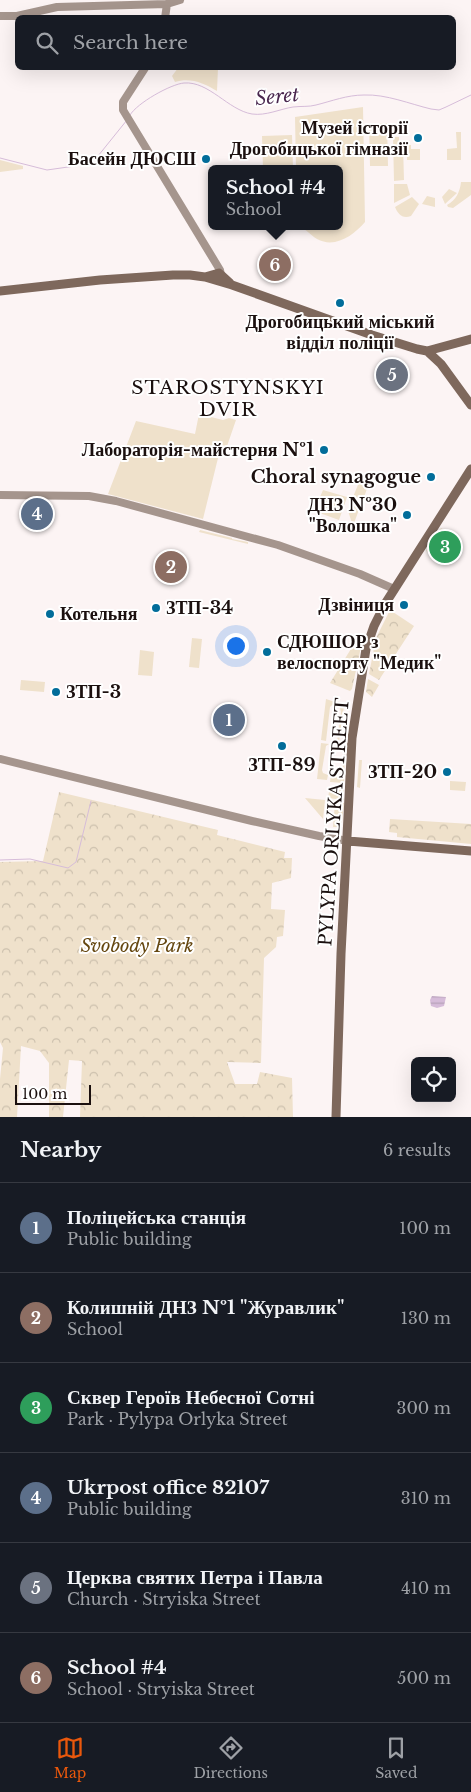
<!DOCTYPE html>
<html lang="en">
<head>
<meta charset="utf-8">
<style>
  body { margin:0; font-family:"Libre Baskerville",serif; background:#242831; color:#f1f3f6 }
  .controls { position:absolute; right:15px; bottom:15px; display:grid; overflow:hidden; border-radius:8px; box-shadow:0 5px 20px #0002 }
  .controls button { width:45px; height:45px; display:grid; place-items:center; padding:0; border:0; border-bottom:1px solid #363941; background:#171b24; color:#f1f3f6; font:25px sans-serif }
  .scale { position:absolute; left:15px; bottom:12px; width:76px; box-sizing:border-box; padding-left:5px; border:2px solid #1b100f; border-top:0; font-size:14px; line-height:18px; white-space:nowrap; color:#1b100f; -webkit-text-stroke:4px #fff; paint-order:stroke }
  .you { position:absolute; left:235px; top:645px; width:18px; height:18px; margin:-12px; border:4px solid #fff; border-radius:50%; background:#1a73e8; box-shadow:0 0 0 8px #1a73e833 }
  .badge { display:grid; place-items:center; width:32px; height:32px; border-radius:50%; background:#ea580c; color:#fff; font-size:16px; font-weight:700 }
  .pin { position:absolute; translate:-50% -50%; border:2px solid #fff; box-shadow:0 1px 5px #0006 }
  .popup { position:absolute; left:208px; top:165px; width:135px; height:65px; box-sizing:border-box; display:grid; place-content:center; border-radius:8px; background:#171b24; filter:drop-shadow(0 1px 4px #0005); font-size:16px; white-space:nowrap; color:#9ea1a6 }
  .popup b { font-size:19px; color:#f1f3f6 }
  .popup::after { content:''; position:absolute; left:50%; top:100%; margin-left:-10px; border:10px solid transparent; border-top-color:#171b24 }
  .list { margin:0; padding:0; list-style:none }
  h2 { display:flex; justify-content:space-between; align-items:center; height:65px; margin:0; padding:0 20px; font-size:21px }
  h2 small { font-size:16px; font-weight:400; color:#9ea1a6 }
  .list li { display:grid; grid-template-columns:32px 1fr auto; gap:15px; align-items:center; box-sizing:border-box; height:90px; padding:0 20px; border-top:1px solid #363941 }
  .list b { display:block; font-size:19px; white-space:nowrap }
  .list p { margin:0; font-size:16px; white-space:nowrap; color:#9ea1a6 }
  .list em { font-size:16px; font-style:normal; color:#9ea1a6 }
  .icon { flex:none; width:28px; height:28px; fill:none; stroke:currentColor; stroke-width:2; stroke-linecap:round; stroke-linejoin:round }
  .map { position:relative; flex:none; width:471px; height:1117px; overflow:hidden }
  .search { position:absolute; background:#171b24; box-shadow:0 5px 20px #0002; left:15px; right:15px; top:15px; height:55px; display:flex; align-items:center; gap:12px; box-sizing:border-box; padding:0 18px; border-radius:8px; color:#9ea1a6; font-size:19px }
  .sheet { height:605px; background:#171b24 }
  nav { display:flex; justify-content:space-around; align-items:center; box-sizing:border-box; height:70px; border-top:1px solid #363941; background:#171b24; font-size:14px; color:#9ea1a6 }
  nav a { display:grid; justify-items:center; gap:2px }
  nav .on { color:#ea580c }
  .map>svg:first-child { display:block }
  .green { fill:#efe1cb }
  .forest { fill:url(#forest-crowns) }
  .water { fill:url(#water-rules) }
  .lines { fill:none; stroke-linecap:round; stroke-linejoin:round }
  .stream { stroke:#d6bcd9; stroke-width:1 }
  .tertiary { stroke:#a5958d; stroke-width:8 }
  .secondary { stroke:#7e685c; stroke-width:9 }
  .poi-dot { fill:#026d9a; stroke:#fff; stroke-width:2 }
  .labels { text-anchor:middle; stroke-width:4; stroke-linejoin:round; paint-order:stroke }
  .poi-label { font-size:18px; font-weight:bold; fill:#1b100f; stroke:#fff; text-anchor:end }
  .street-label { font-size:18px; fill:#1b100f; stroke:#fff }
  .park-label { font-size:18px; font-style:italic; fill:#654710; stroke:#fff }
  .water-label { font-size:19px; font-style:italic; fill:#4a274f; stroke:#fff }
  .neighbourhood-label { font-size:19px; letter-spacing:1px; fill:#1b100f; stroke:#fff }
</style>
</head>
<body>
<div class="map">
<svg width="471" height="1117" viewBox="0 0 471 1117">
  <defs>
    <pattern id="forest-crowns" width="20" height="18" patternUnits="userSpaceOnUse" patternTransform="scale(1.25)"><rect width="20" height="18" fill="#efe1cb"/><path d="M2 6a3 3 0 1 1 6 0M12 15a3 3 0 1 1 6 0" fill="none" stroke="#ccc0ad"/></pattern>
    <pattern id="water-rules" width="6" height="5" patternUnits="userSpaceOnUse" patternTransform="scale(1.25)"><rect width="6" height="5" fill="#d6bcd9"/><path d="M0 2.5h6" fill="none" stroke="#b7a1b9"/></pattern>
  </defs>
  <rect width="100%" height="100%" fill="#fcf4f4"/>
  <path class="green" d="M178,68h40l-1,23c-13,-8 -27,-14 -42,-9l-3,-6z
    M363,107l2,115c-11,13 -30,27 -48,17 -7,-4 -11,-12 -20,-11v-2h42v-57h-43l-1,-52z
    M369,123h18l1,43h-18z
    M456,132h5v28h-14v-11l10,-1z
    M292,135l1,34h-30l-1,-33z
    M393,137h6v8h4l1,35 -10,1z
    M407,145h4v4h9v11h-13z
    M0,160l23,6v3l-23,3z
    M461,182h10v13l-18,13 -5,-1 -1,-2c9,-5 13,-13 14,-23z
    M394,184h13l3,11 -16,8z
    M449,189l8,4 -12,11 -3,-7z
    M427,196l8,2v9l-13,-3z
    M412,197l7,7 -8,12c-9,3 -13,-2 -16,-9z
    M199,414l24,6 6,-2 7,2 -10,29 -6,1 -17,69 -95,-25 28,-73 59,13z
    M360,480l9,3 -6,17 -10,-3z
    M323,490l24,7 -8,23 -25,-9z
    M352,500l9,4 -8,22 -5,-15z
    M441,528l22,15 -13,22 -24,-14z
    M200,530l32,8v1l16,3v2l-49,-12z
    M192,638l10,1 -3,29 -10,-1z
    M140,650l14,2 -2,24 -14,-1z
    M21,680l24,2 -1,10 -24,-2z
    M326,699l9,3 -5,5 -4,34 -5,-1z
    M339,704l5,2 -5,36h-2l4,-30z
    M321,743l8,1 -3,2 -4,24 1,3 5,2 -1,5 -10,-1z
    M345,746l-1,37 -14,-1 1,-7 7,1 4,-3z
    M359,760h3l-2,28 -3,-1z
    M450,781l16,1 -1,9 -15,-1z
    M330,786l14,2v12l-16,-2z
    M305,798l20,2 -2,19z
    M335,802l9,1 -2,19 -3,5h-6z"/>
  <path class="forest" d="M390,610l24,16 -35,54 -10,-6 7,-36z
    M357,639l5,3 -10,47 -2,2 -20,-8z
    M368,679l11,6 -7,12 -6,-5z
    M59,792l159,38 -1,5 68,17 -1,6h8l-1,20 -19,5 -1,26 14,1 -2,26 -6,1 -1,10 -12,11 -3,105 -34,-1 8,22h22l3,-12 32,6 1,39h-213l2,-56 -13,-1 -6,57h-14v-54l-9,-12 -19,-5 -4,71h-17v-38l3,-31 -3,-6v-180l43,-1z
    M390,819l81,5v20l-74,-7v-4l-8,-1z"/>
  <path class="water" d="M432,996l14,1 -2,9 -7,2 -6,-2 -1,-6z"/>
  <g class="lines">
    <path class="stream" d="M130,115c7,-12 41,-31 54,-32 25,-2 44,27 68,31 14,2 28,-5 41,-7 8,-1 16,0 23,-2 16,-4 31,-10 48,-10 22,-1 46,9 67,14l8,1 7,-3 25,-12
      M0,158l47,12 28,-4 13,-4 10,-6 29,-36
      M0,860l30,-1 38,9 8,-6 15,-61"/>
    <path class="tertiary" d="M0,16h17l40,-9 110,-3 13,-4
      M165,18l2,-14
      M145,68l-22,34v8l97,160 1,5
      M0,495l89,1 27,5 162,44 82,29 34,15
      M0,759l252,62 67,15 29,5"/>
    <path class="secondary" d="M205,277l14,-4 11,10
      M0,291l100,-11 73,-5h17l15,2 27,8 140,50 45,14 10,2 44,-12
      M427,351l14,13 30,41
      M348,841l123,10
      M336,1117l5,-163 11,-216 14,-89 8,-23 11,-22 86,-135"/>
  </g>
  <g class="poi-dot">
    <circle cx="418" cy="138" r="5"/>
    <circle cx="206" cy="159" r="5"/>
    <circle cx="340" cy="303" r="5"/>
    <circle cx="324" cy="450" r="5"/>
    <circle cx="431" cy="477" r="5"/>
    <circle cx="407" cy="515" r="5"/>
    <circle cx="404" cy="605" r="5"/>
    <circle cx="156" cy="608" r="5"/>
    <circle cx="50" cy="614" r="5"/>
    <circle cx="267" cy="652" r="5"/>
    <circle cx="56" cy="692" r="5"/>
    <circle cx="282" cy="746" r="5"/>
    <circle cx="447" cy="772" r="5"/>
  </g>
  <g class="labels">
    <g class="poi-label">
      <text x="408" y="134">Музей історії<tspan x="408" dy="21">Дрогобицької гімназії</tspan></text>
      <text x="196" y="165">Басейн ДЮСШ</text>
      <text x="340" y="328" text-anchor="middle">Дрогобицький міський<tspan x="340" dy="21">відділ поліції</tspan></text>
      <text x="314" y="456">Лабораторія-майстерня №1</text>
      <text x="421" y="483">Choral synagogue</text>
      <text x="397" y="511">ДНЗ №30<tspan x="397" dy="21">"Волошка"</tspan></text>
      <text x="394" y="611">Дзвіниця</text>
      <text x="166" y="614" text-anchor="start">ЗТП-34</text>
      <text x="60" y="620" text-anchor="start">Котельня</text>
      <text x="277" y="648" text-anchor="start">СДЮШОР з<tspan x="277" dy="21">велоспорту "Медик"</tspan></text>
      <text x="66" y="698" text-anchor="start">ЗТП-3</text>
      <text x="282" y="771" text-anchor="middle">ЗТП-89</text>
      <text x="437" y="778">ЗТП-20</text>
    </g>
    <g class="street-label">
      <text transform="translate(334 822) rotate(-86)" y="6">PYLYPA ORLYKA STREET</text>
    </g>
    <g class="park-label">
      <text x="137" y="952">Svobody Park</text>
    </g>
    <g class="water-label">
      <text transform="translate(277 96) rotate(-6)" y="7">Seret</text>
    </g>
    <g class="neighbourhood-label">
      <text x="228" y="394">STAROSTYNSKYI<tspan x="228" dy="22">DVIR</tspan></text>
    </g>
  </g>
</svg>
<div class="controls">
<button><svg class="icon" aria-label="locate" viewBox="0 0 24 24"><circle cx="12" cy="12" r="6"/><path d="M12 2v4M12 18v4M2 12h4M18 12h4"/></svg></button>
</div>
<div class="scale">100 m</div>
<div class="you"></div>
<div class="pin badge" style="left:229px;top:720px;background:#5c6f8a">1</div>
<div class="pin badge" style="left:171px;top:567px;background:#8d6e63">2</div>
<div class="pin badge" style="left:445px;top:547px;background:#2e9e5b">3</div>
<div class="pin badge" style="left:37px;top:514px;background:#5c6f8a">4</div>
<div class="pin badge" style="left:392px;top:375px;background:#6b7280">5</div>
<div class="pin badge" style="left:275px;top:265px;background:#8d6e63">6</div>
<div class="popup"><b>School #4</b>School</div>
<div class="search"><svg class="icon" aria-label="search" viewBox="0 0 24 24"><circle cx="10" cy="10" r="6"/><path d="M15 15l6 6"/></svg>Search here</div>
</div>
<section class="sheet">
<h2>Nearby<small>6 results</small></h2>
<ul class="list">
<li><span class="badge" style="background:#5c6f8a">1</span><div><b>Поліцейська станція</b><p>Public building</p></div><em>100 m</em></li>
<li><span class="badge" style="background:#8d6e63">2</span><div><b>Колишній ДНЗ №1 &quot;Журавлик&quot;</b><p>School</p></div><em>130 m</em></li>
<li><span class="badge" style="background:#2e9e5b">3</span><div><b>Сквер Героїв Небесної Сотні</b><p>Park · Pylypa Orlyka Street</p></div><em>300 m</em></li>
<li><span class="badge" style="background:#5c6f8a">4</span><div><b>Ukrpost office 82107</b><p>Public building</p></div><em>310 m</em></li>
<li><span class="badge" style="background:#6b7280">5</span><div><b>Церква святих Петра і Павла</b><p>Church · Stryiska Street</p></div><em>410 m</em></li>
<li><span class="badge" style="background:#8d6e63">6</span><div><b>School #4</b><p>School · Stryiska Street</p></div><em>500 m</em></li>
</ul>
</section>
<nav>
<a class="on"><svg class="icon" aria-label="map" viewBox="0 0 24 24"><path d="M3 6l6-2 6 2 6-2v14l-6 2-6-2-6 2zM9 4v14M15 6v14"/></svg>Map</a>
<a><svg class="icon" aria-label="directions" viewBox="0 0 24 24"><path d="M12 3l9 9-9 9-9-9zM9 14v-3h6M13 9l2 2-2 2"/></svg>Directions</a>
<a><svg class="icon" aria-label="saved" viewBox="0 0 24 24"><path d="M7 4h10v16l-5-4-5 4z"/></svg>Saved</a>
</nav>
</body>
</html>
